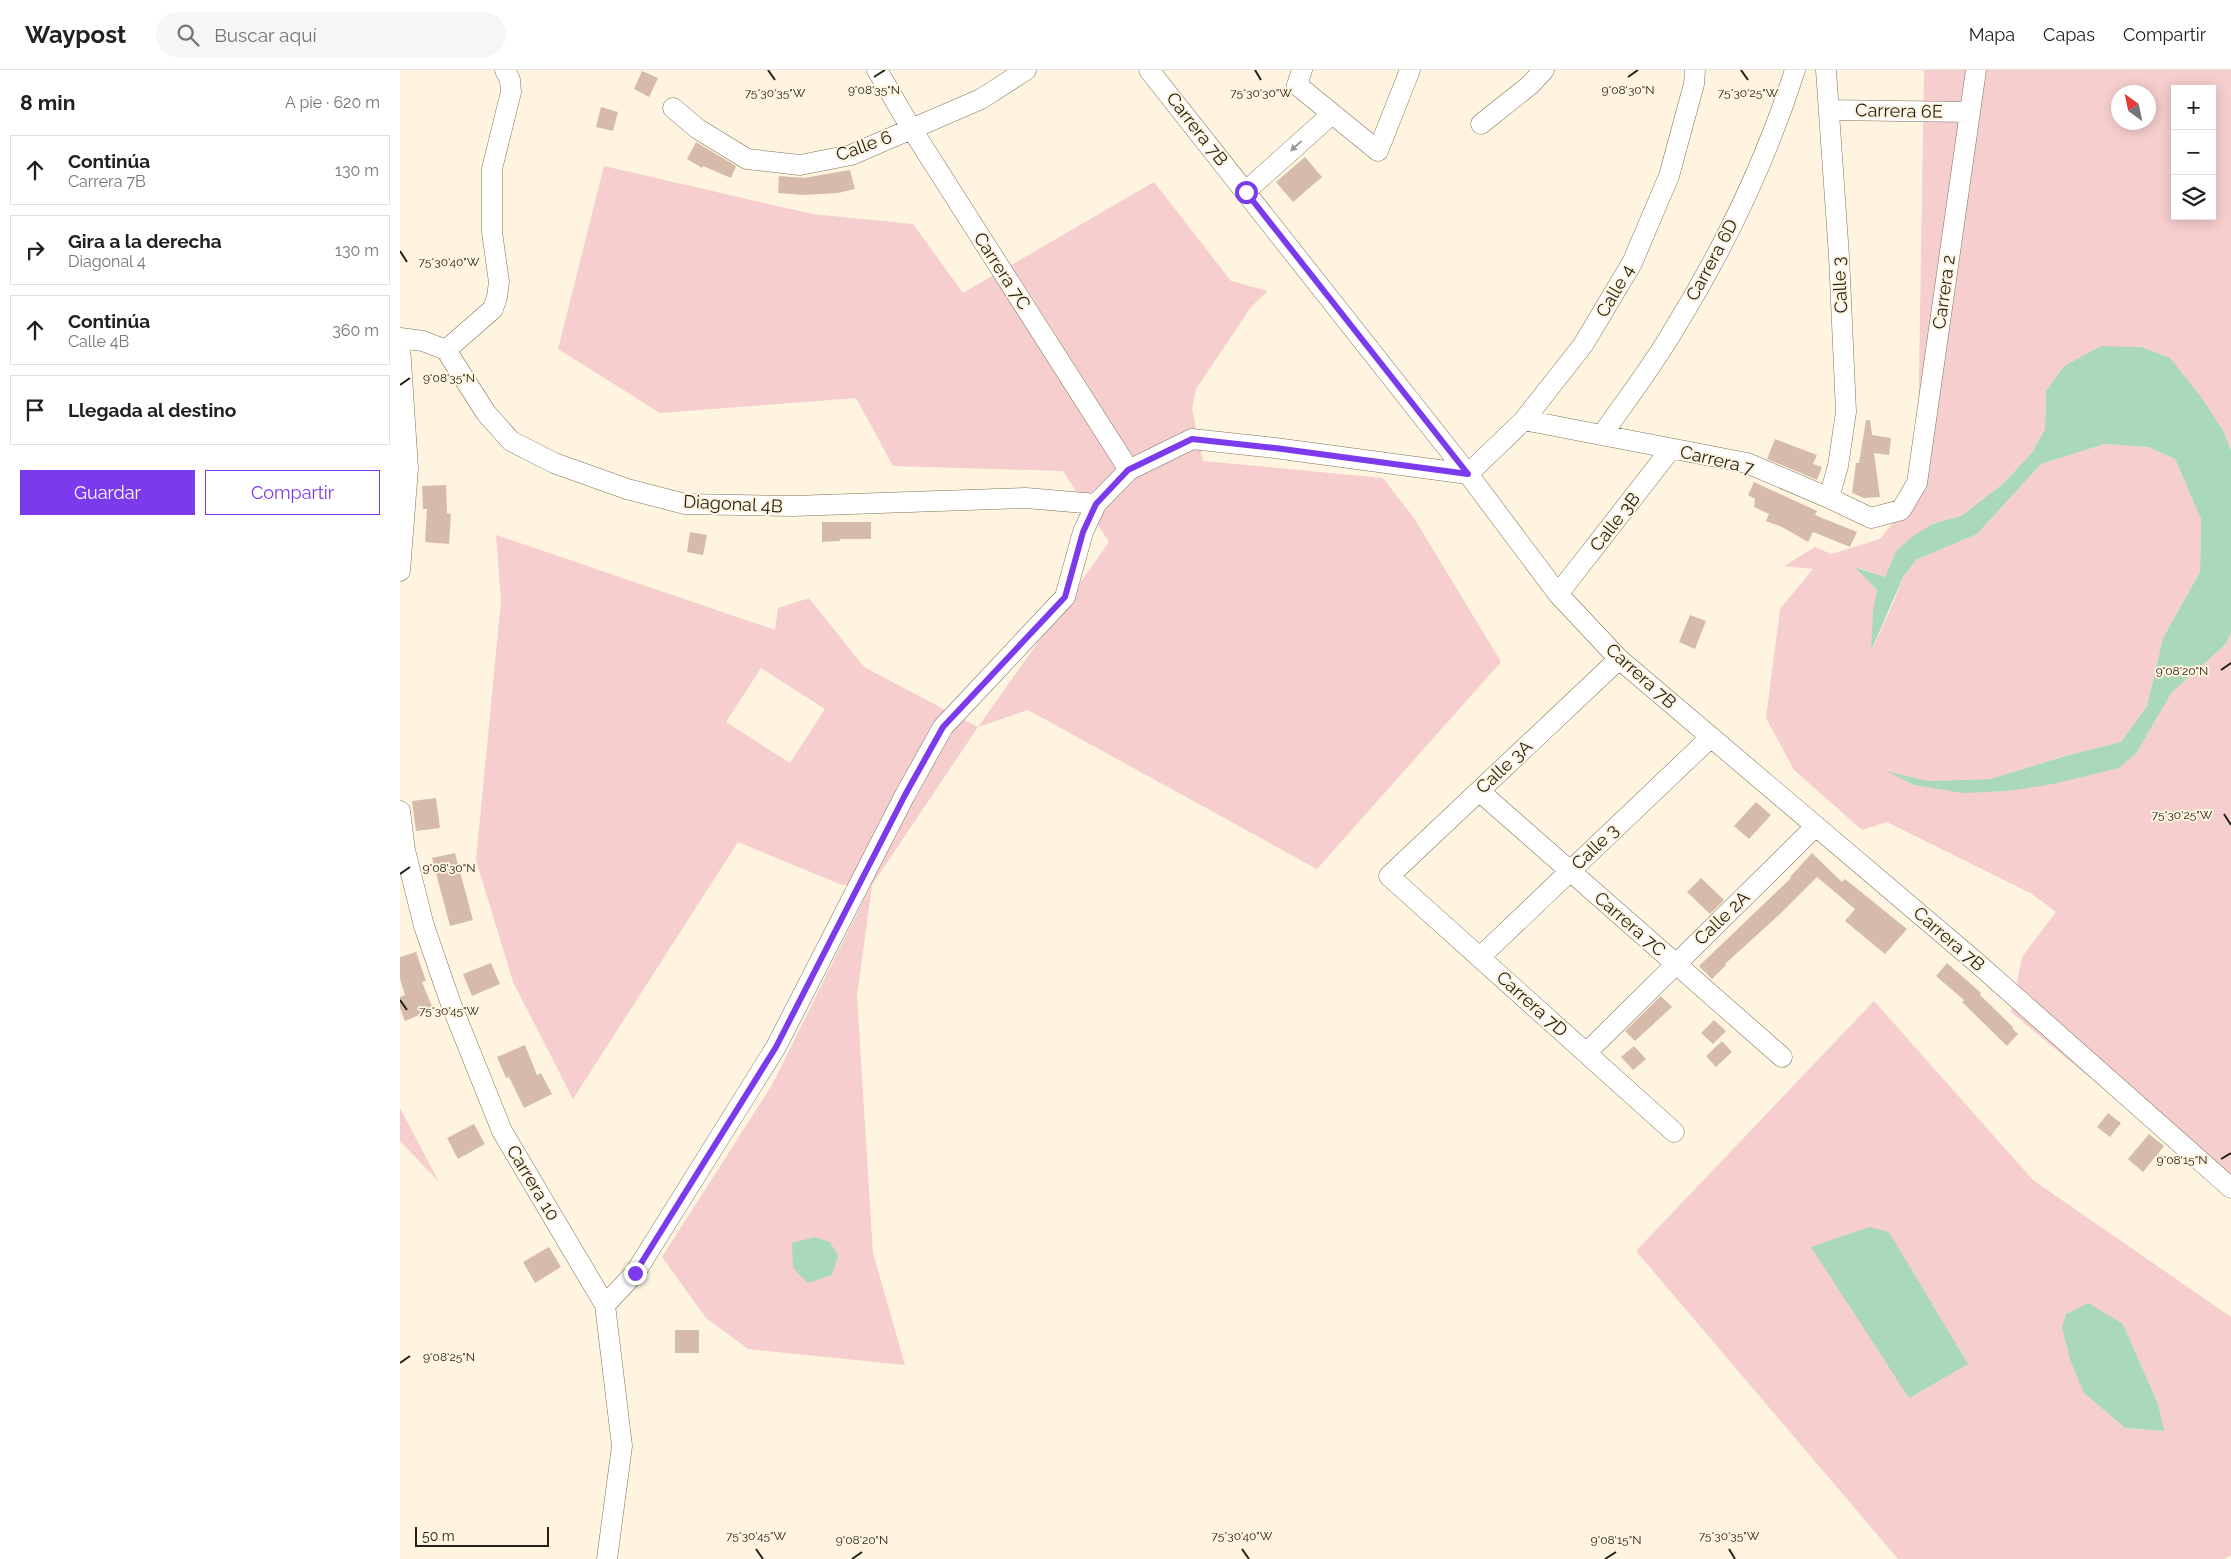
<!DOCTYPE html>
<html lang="es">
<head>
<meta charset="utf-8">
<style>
  body { margin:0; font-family:Raleway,sans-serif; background:#f6f6f6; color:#202124 }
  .controls { position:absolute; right:15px; top:15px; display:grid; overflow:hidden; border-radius:0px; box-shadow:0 2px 12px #0003 }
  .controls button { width:45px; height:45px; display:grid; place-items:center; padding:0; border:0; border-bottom:1px solid #e0e0e0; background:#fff; color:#202124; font:25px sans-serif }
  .compass { position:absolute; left:1711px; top:15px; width:45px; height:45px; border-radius:50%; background:#fff; box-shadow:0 2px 12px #0003; rotate:327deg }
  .scale { position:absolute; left:15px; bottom:12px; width:134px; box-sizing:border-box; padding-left:5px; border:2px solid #231f15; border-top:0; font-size:14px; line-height:18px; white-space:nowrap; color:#231f15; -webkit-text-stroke:4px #fef4df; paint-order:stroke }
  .stop { position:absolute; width:15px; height:15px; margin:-11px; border:4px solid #7c3aed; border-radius:50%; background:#fff }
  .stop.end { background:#7c3aed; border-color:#fff; box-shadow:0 1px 5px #0008 }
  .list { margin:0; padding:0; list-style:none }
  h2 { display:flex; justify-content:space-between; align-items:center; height:65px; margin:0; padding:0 20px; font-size:21px }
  h2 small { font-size:16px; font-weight:400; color:#757577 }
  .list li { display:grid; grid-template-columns:32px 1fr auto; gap:15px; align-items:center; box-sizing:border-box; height:70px; margin:0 10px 10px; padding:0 10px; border:1px solid #e0e0e0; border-radius:0px }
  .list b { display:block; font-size:19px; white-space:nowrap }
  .list p { margin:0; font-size:16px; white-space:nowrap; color:#757577 }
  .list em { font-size:16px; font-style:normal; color:#757577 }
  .actions { display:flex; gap:10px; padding:15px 20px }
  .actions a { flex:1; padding:11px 0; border:1px solid #7c3aed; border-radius:0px; text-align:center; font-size:18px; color:#7c3aed }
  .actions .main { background:#7c3aed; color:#fff }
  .icon { flex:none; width:28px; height:28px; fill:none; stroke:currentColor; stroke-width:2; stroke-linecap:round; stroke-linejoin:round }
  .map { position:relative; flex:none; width:1831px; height:1489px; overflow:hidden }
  header { display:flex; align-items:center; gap:30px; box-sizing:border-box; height:70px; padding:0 25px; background:#fff; border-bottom:1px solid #e0e0e0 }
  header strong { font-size:24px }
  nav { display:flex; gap:28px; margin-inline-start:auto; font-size:18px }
  .search { width:350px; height:45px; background:#f6f6f6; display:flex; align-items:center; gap:12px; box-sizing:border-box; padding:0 18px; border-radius:28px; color:#757577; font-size:19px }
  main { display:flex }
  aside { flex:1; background:#fff }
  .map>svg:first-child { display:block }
  .green { fill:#f5cecd; fill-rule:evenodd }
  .water { fill:#aad9ba }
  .building { fill:#d6bbab }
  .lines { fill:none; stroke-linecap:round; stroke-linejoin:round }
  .minor-casing { stroke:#7e745b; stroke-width:21 }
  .minor { stroke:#fff; stroke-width:20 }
  .oneway { fill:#9c9a96 }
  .route { stroke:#7c3aed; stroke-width:6 }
  .ticks { fill:none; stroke:#231f15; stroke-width:2 }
  .labels { text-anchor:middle; stroke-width:4; stroke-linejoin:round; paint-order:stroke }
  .street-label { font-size:18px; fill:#231f15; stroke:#fef4df }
  .ticks-label { font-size:12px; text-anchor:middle; fill:#231f15; stroke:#fef4df; stroke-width:4; stroke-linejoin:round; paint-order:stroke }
</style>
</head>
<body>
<header>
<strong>Waypost</strong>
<div class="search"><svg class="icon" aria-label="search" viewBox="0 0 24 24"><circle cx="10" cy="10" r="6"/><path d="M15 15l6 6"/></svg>Buscar aquí</div>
<nav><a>Mapa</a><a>Capas</a><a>Compartir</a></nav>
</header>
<main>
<aside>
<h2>8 min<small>A pie · 620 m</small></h2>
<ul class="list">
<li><svg class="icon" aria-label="ahead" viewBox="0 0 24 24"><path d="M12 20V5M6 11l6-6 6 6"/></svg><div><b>Continúa</b><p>Carrera 7B</p></div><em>130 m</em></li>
<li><svg class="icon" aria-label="right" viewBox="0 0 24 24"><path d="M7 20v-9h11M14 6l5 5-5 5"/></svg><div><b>Gira a la derecha</b><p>Diagonal 4</p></div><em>130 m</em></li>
<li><svg class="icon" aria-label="ahead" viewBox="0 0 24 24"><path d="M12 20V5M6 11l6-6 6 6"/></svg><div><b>Continúa</b><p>Calle 4B</p></div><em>360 m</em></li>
<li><svg class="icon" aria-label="arrive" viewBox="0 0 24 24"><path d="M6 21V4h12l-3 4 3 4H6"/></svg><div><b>Llegada al destino</b></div></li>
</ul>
<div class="actions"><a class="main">Guardar</a><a>Compartir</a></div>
</aside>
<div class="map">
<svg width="1831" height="1489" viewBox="0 0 1831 1489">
  <rect width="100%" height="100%" fill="#fef4df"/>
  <path class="green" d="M1524,0h307v380l-7,-18 -123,-86 -37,20 -18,25 -1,38 -12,22 -29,32 -43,33 -29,8 -36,27 -11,26 -28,-10 20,23 -5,60 21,-47 10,-26 13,-17 61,-26 64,-70 64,-20 43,3 27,12 26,60 -1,53 -37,66 -16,68 -26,36 -52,13 -79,24 -62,2 -38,-9 24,13 49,7 45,-1 129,-39 35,-60 54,-48 5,-12v563l-220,-183 11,-55 34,-45 -24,-18 -145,-72 -25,8 -68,-60 -28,-52 14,-109 33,-40 -29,-3 31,-19 16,7 49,-15 40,-49 -2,-51zM1775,19h37v127h-37zM1718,22h30v30h-30z
    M204,96l208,48 101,10 50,69 191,-111 77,99 37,10 -17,16 -55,82 -4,20 11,52 180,17 31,40 87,144 -184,207 -289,-159 -50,17 -106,158 -15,111 16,257 32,112 -157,-16 -42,-31 -44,-61 110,-172 99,-200h-29l-104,-43 -165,257 -60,-117 -37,-122 25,-259 -5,-66 279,95 3,-22 31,-10 55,69 114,60 131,-185 -46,-71 -170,-5 -37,-68 -196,15 -102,-64zM361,598l64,41 -35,54 -64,-41z
    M1474,931l159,179 198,137v238l-7,4h-326l-262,-308zM1723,1254l35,80 5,27 -38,-3 -40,-35 -15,-33 -8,-32z
    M0,1038l39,74 -39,-41z"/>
  <path class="water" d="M1701,276l40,1 29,11 31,39 23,35 7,18v182l-5,12 -54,48 -35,60 -18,16 -66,16 -45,7 -45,2 -49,-8 -28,-14 42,10 62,-2 79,-24 52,-13 26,-36 16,-68 37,-66 1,-53 -26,-60 -27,-12 -43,-3 -64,20 -64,70 -61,26 -13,17 -32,74 2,-40 4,-21 -22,-23 30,10 11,-26 16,-14 20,-13 29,-8 43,-33 29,-32 12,-22 1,-38 18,-25z
    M1469,1157l20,5 79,132 -59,34 -98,-151z
    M415,1167l15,5 8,14 -6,19 -24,8 -15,-15 -1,-25z
    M1688,1233l35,21 35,80 6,27 -39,-3 -41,-35 -14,-33 -8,-32 4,-14z"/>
  <path class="building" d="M242,1l16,7 -9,19 -15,-8z
    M201,37l17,5 -5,19 -17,-4z
    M296,72l40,24 -5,12 -28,-12 -1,2 -15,-9z
    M905,87l17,20 -29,25 -17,-20z
    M450,100l5,19 -17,4 -34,2 -26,-2 1,-17 25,2z
    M1466,350h4l2,15 19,3 -2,17 -15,-2 6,44 -16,1 -12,-5 4,-30h3z
    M1375,369l42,16 -4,9 9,3 -5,13 -50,-21z
    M1354,412l63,29 -2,4 42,17 -7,15 -37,-15 -5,10 -26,-15 -16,-6 3,-7 -15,-7 1,-8 -7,-4z
    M46,415l1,28 4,1 -2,30 -24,-2 2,-33h-4l-1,-23z
    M422,452h49v17h-31v2l-18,1z
    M290,462l17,3 -4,20 -16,-3z
    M1290,545l16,6 -11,28 -16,-7z
    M36,728l4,30 -24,3 -4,-30z
    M1356,732l15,13 -22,24 -15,-13z
    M55,783l18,67 -23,6 -18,-68z
    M1412,783l30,29 3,-3 62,50 -22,25 -40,-33 10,-12 -38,-32 -37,37 -55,50 1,1 -14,14 -13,-13 92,-88 -1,-1z
    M1301,808l23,22 -14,14 -23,-22z
    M16,882l10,29 -4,1 11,27 -28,12 -5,-13v-11l5,-2 -5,-16v-22z
    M91,893l9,21 -28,12 -9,-22z
    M1547,893l34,30 -1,2 33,32 -1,1 6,6 -11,12 -45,-44 2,-2 -28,-24z
    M1261,926l11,11 -37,34 -10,-10z
    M1314,950l12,11 -13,13 -12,-11z
    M1322,971l10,11 -16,15 -10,-11z
    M125,975l12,30 4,-2 11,21 -28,14 -15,-31 -3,1 -9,-21z
    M1234,976l12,13 -13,11 -12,-13z
    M1708,1043l13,10 -11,14 -13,-10z
    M74,1054l11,20 -27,15 -11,-21z
    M1749,1064l15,12 -21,26 -15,-13z
    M149,1177l12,20 -26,16 -12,-21z
    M275,1260h24v23h-24z"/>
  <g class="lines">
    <defs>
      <path id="minor" d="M477,0l34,58 218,342
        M749,0l319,404 90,120 61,65 357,303 255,226
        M902,0l-5,15 81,66 32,-81
        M1426,0l13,186 7,156 -8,54 -9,32
        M273,38l25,21 49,30 53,6 51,-10 130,-56 45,-29
        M1429,40l140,2
        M1081,54l49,-39 14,-15
        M846,121l86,-77
        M0,268l23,3 23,9 40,63 25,28 43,22 73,26 58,15 108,2 233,-8 70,6
        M0,276l8,122 -8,103
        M46,280l47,-41 4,-12 2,-15 -7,-50v-63l19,-77 -1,-12 -5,-10
        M1124,350l223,43 82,35 42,20 30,-8 16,-27 59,-413
        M1202,365c24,-35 50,-68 71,-104 50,-81 93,-170 122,-261
        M1068,404l56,-54 59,-75 49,-82 37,-87 25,-92 1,-14
        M1158,524l113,-145
        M1219,589l-230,217 285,256
        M1079,721l303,266
        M0,741l5,39 19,76 27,78 51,127 103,174 17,141 -15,113
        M1080,887l231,-220
        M1186,983l230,-227
        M205,1235l30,-32 141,-226 129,-252 38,-68 122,-130 18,-65 13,-28 33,-34 63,-31 83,9 193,26"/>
    </defs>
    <use href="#minor" class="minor-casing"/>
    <use href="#minor" class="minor"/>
  </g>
  <defs><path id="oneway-solid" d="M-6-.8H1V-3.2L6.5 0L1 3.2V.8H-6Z" transform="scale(1.25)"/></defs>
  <use class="oneway" href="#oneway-solid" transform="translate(896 76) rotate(138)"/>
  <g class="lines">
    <path class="route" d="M235,1203l141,-226 129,-252 38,-68 122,-130 18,-65 13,-28 32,-34 64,-31 83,9 193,26 -222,-282"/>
  </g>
  <path class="ticks" d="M368,0l7,10M855,0l6,10M1341,0l7,10M474,7l11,-7M1228,7l10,-7M0,181l7,11M0,315l10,-7M1821,600l10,-7M1824,744l7,11M0,804l10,-7M0,930l7,10M1821,1089l10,-6M0,1293l10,-7M356,1479l7,10M842,1479l7,10M1329,1479l6,10M452,1489l10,-7M1205,1489l11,-7"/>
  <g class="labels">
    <g class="street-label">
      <text transform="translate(1499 41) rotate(1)" y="6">Carrera 6E</text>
      <text transform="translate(797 59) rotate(52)" y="6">Carrera 7B</text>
      <text transform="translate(464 76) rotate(-20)" y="6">Calle 6</text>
      <text transform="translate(1312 190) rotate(-62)" y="6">Carrera 6D</text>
      <text transform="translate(602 201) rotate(57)" y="6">Carrera 7C</text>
      <text transform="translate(1440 215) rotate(-93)" y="6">Calle 3</text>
      <text transform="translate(1215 221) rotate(-60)" y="6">Calle 4</text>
      <text transform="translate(1544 222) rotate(-82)" y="6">Carrera 2</text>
      <text transform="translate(1317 390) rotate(13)" y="6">Carrera 7</text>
      <text transform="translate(333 434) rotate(3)" y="6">Diagonal 4B</text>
      <text transform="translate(1215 452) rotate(-52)" y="6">Calle 3B</text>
      <text transform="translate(1241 606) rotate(42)" y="6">Carrera 7B</text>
      <text transform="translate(1104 697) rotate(-43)" y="6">Calle 3A</text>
      <text transform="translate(1195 777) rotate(-44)" y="6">Calle 3</text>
      <text transform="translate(1322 848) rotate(-44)" y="6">Calle 2A</text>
      <text transform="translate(1230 854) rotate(41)" y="6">Carrera 7C</text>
      <text transform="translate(1549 869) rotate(41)" y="6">Carrera 7B</text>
      <text transform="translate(1132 934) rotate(42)" y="6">Carrera 7D</text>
      <text transform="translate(133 1113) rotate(59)" y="6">Carrera 10</text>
    </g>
  </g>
  <g class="ticks-label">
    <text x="474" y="24">9°08'35"N</text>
    <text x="1228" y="24">9°08'30"N</text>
    <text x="375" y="27">75°30'35"W</text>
    <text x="861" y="27">75°30'30"W</text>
    <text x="1348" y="27">75°30'25"W</text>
    <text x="49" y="196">75°30'40"W</text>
    <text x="49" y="312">9°08'35"N</text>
    <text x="1782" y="605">9°08'20"N</text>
    <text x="1782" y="749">75°30'25"W</text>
    <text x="49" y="802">9°08'30"N</text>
    <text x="49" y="945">75°30'45"W</text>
    <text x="1782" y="1094">9°08'15"N</text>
    <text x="49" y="1291">9°08'25"N</text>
    <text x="356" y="1470">75°30'45"W</text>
    <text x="842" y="1470">75°30'40"W</text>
    <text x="1329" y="1470">75°30'35"W</text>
    <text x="462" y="1474">9°08'20"N</text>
    <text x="1216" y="1474">9°08'15"N</text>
  </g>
</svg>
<div class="controls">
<button>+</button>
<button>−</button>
<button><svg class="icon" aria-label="layers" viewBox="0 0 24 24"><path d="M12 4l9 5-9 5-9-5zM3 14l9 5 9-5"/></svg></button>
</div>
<svg class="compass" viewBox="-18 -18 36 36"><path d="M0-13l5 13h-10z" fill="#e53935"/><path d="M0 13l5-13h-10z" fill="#757577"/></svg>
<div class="scale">50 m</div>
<div class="stop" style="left:846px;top:122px"></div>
<div class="stop end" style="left:235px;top:1203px"></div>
</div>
</main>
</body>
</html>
